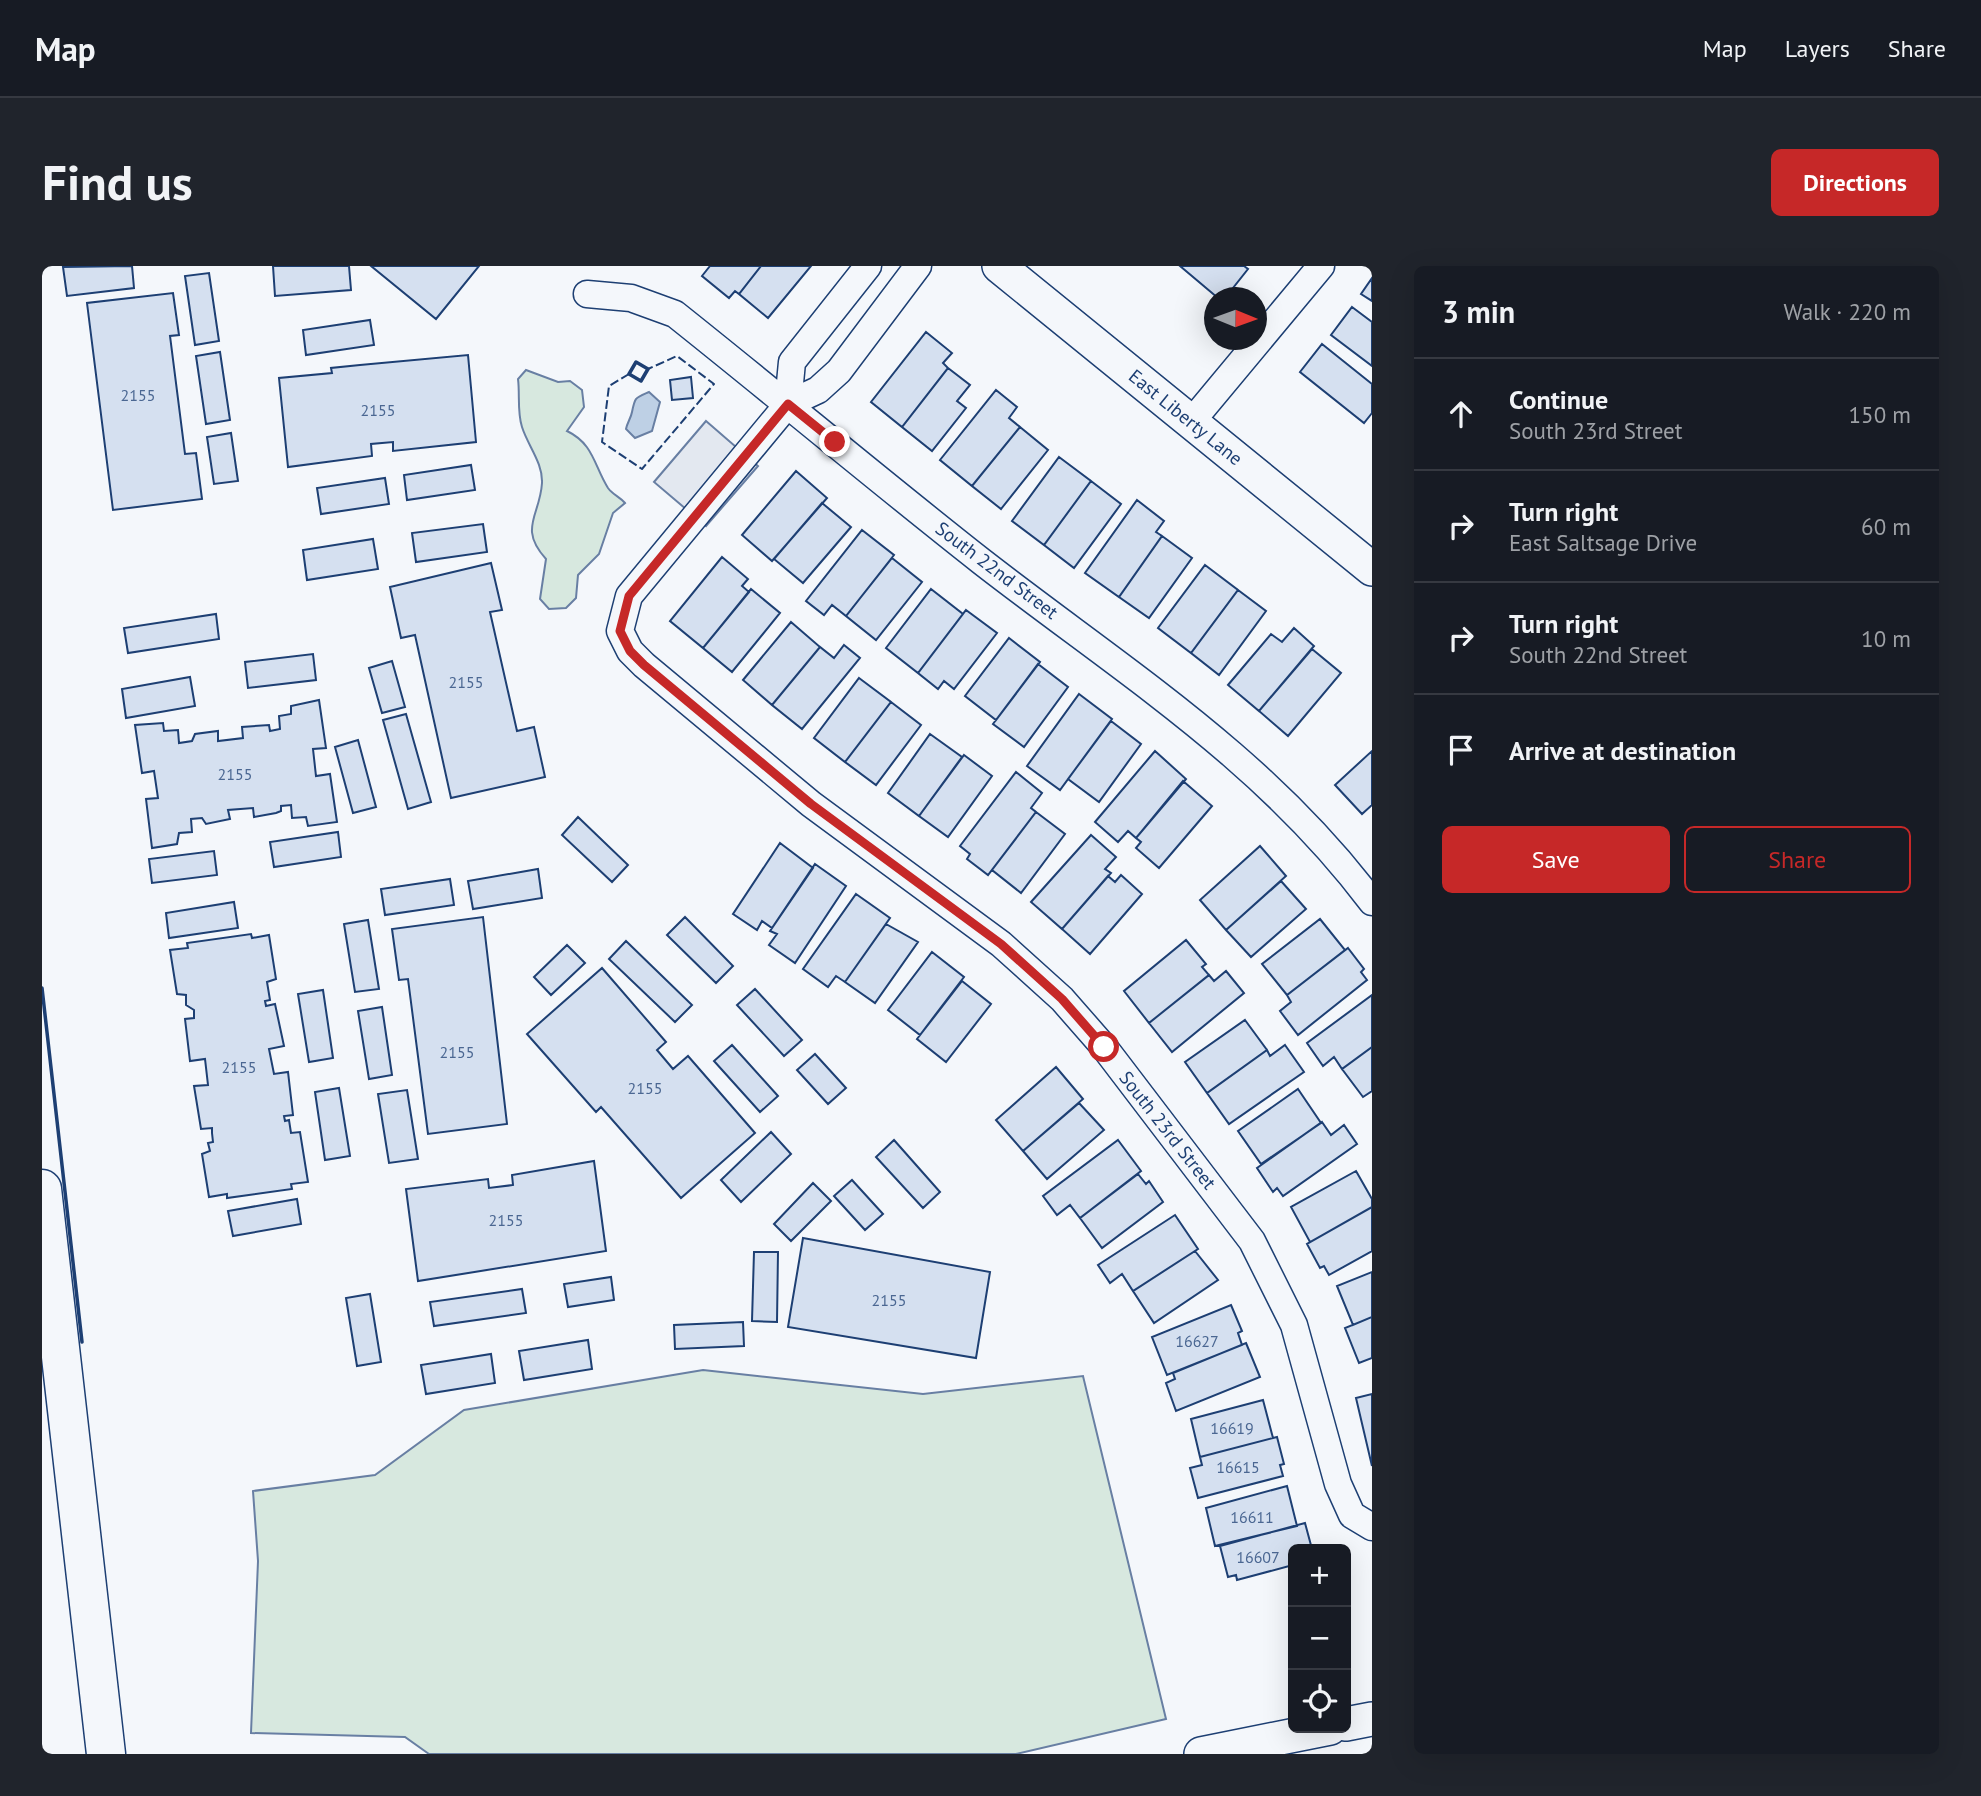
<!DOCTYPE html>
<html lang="en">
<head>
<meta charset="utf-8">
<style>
  body { margin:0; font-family:"PT Sans",sans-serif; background:#20242c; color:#f1f3f6 }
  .controls { position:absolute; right:21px; bottom:21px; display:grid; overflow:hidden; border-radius:10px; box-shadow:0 7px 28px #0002 }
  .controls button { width:63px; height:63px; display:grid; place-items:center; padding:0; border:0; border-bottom:2px solid #363941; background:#171b24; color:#f1f3f6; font:35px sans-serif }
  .compass { position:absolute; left:1162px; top:21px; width:63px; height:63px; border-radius:50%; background:#171b24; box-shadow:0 7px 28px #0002; rotate:91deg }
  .stop { position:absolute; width:21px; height:21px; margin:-16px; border:5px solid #c62828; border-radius:50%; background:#fff }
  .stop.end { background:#c62828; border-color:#fff; box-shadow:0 2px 7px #0008 }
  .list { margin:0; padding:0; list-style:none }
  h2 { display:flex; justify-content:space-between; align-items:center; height:91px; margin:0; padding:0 28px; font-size:30px }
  h2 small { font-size:23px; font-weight:400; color:#9ea1a6 }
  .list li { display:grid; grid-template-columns:46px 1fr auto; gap:21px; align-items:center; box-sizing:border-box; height:112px; padding:0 28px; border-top:2px solid #363941 }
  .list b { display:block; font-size:26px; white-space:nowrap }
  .list p { margin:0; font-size:23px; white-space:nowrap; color:#9ea1a6 }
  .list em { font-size:23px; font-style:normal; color:#9ea1a6 }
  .actions { display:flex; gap:14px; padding:21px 28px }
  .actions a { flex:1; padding:16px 0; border:2px solid #c62828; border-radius:10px; text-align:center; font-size:24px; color:#c62828 }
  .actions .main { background:#c62828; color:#fff }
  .icon { flex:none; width:38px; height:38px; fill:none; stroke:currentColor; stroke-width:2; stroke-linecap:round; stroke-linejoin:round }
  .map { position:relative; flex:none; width:1330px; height:1488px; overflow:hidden; border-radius:10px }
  header { display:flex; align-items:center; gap:42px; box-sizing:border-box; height:98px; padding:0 35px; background:#171b24; border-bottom:2px solid #363941 }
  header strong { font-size:33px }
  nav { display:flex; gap:38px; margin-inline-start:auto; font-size:24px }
  .intro { display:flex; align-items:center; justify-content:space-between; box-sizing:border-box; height:168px; padding:0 42px }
  h1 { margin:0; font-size:49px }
  .button { padding:18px 32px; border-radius:10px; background:#c62828; color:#fff; font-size:24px; font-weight:700 }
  main { display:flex; gap:42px; padding:0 42px }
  aside { flex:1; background:#171b24; border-radius:10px; box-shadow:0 7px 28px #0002 }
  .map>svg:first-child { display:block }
  .green { fill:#d7e8df; stroke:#687fa3; stroke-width:2 }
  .parking { fill:#e3e8f0; stroke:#687fa3; stroke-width:2 }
  .water { fill:#bed0e5; stroke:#687fa3; stroke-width:2 }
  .building { fill:#d5e0f0; stroke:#1d3f73; stroke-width:2 }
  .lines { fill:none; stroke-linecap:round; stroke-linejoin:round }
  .minor-casing { stroke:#1d3f73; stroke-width:29 }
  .tertiary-casing { stroke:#1d3f73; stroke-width:36 }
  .motorway-casing { stroke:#1d3f73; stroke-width:41 }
  .minor { stroke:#f4f7fb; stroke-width:26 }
  .tertiary { stroke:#f4f7fb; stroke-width:33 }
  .motorway { stroke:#f4f7fb; stroke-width:38 }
  .fence { stroke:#1d3f73; stroke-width:2; stroke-dasharray:9 3.5; stroke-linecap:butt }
  .wall { stroke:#1d3f73; stroke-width:3.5 }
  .route { stroke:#c62828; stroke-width:9 }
  .labels { text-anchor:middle; stroke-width:5; stroke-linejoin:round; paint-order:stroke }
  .number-label { font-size:16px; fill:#4b6792 }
  .street-label { font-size:19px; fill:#1d3f73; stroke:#f4f7fb }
</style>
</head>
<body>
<header>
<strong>Map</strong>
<nav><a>Map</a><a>Layers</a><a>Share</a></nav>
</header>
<div class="intro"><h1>Find us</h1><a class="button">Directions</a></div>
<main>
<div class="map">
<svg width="1330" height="1488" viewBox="0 0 1330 1488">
  <rect width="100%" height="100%" fill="#f4f7fb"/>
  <path class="green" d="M484,104l32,12 12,-1 12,9 2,17 -17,24c27,13 27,35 41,57 5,7 12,9 17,15l-12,10 -14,41 -21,21 -2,23 -10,10 -17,1 -9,-10 6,-40c-28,-31 -6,-43 -4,-76 1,-20 -14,-37 -20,-56 -5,-15 -2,-33 -4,-48z
    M661,1104l220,24 160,-18 83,343 -150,35h-587l-24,-17 -154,-4 7,-172 -5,-70 122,-16 89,-65z"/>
  <path class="parking" d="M664,155l52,45 -52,60 -52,-44z"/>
  <path class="water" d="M607,126l11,10 -8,29 -17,7 -9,-9c1,-6 5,-11 6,-17 3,-15 3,-14 17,-20z"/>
  <path class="building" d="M90,0l2,22 -67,8 -4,-29z
    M231,0h76l2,24 -76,6z
    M329,0h108l-43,53z
    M668,0h51l-22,28 -4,-3 -6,7 -27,-22z
    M719,0h50l-43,52 -29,-24z
    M1138,0h64l4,3 -23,29h-7z
    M167,7l10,68 -24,4 -10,-69z
    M1330,12v23l-11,-7z
    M131,27l6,42 -9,1 15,118 11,-1 6,46 -89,11 -26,-207z
    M1310,41l20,15v44l-41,-31z
    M328,54l4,25 -68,10 -3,-25z
    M884,66l26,21 -9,10 5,5 -46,59 -31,-25z
    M1280,78l50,40v29l-8,10 -64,-51z
    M178,86l10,68 -24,4 -10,-68z
    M426,89l8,87 -83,9v-9l-22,2 1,12 -84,11 -9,-89 53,-5 -1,-5 29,-3z
    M906,102l22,17 -13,16 9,7 -34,43 -30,-24z
    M649,111l2,21 -21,2 -2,-20z
    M954,124l21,17 -8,11 11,9 -48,59 -32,-26z
    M978,161l28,23 -47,59 -29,-23z
    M189,167l7,48 -24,3 -7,-47z
    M1017,191l32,24 -47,64 -32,-24z
    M429,199l4,25 -68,10 -3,-25z
    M754,205l31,27 -55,63 -30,-26z
    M343,212l4,26 -68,10 -4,-26z
    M1049,215l30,23 -47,64 -30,-23z
    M1095,234l27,21 -8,11 6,4 -43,61 -34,-24z
    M780,237l29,24 -48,56 -29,-24z
    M441,258l4,28 -71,10 -4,-29z
    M820,264l32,25 -48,61 -14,-11 -8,10 -18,-14z
    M1120,270l30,22 -43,60 -30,-21z
    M331,273l5,30 -71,11 -4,-30z
    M680,291l26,22 -6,7 7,6 -46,56 -33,-27z
    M850,292l30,24 -46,58 -30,-24z
    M449,297l11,47 -12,2 27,119 17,-4 11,50 -94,21 -36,-163 -14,3 -11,-51z
    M1163,299l33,25 -47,63 -33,-25z
    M709,323l29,24 -48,59 -29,-24z
    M889,323l32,25 -45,59 -32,-25z
    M1196,324l28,21 -47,64 -28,-22z
    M924,344l31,23 -43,56 -10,-8 -6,8 -20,-16z
    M174,348l3,25 -91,14 -4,-25z
    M749,356l29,25 -48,58 -29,-25z
    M1252,362l20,18 -55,65 -31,-26 43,-51 11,8z
    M967,372l31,24 -44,58 -31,-24z
    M802,379l16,13 -58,71 -30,-24 48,-58 14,11z
    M1270,383l29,24 -53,63 -29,-25z
    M271,388l3,26 -68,8 -3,-26z
    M350,395l13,46 -23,6 -13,-45z
    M996,398l30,23 -44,60 -31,-23z
    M148,411l5,29 -69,12 -4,-29z
    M817,412l32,24 -46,60 -31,-24z
    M1037,428l33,25 -52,71 -33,-24z
    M277,434l7,48 -13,1 3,27 14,-2 7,48 -29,4 -2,-9 -14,1 -1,-13 -10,1v5l-5,2 -22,4 -1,-9 -25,2 2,9 -24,5 -4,-6 -11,1 1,13 -13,1 -2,11 -25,4 -6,-49 12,-1 -4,-27 -12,2 -7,-48 28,-2 1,8 14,-1 1,13 13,-2 3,-7 23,-3v10l25,-3 -1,-11 27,-2 1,6 10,-2 -1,-13 12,-2v-8z
    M849,436l30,23 -45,60 -31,-23z
    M364,448l25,88 -23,7 -25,-89z
    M1069,455l30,23 -42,58 -31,-23z
    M888,468l32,23 -43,59 -31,-23z
    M316,474l18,67 -23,6 -18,-66z
    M1113,485l31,28 -50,59 -8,-7 -10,11 -23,-20z
    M1330,485v54l-10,9 -27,-29z
    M922,489l28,21 -44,61 -29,-21z
    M974,506l26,21 -11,15 5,4 -48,63 -21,-16 3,-5 -10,-8z
    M1141,515l29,25 -53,62 -23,-20 5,-6 -5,-4z
    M994,546l29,22 -44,59 -29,-23z
    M536,551l50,48 -16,17 -50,-47z
    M296,566l3,25 -67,10 -4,-25z
    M1049,569l25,22 -11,12 6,4 -49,56 -31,-27z
    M738,577l33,25 -41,60 -10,-7 -5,9 -24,-16z
    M1218,580l26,30 -60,54 -26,-30z
    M172,585l3,24 -65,8 -3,-24z
    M773,598l31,22 -51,77 -26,-18 8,-11 -7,-3z
    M496,603l4,29 -69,11 -5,-28z
    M1079,609l21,19 -52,60 -28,-25 46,-53 7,6z
    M408,613l4,26 -69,10 -4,-26z
    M1239,615l25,28 -55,48 -25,-27z
    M814,628l34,24 -45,64 -9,-6 -8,11 -25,-18z
    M192,636l4,26 -69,10 -3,-25z
    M441,651l24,207 -79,10 -20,-155 -9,1 -7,-51z
    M643,651l48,49 -17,17 -49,-48z
    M1278,653l25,31 -58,45 -25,-31z
    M326,654l11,69 -24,3 -11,-68z
    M844,658l32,18 -43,61 -30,-21z
    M209,668l1,4 17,-3 7,44 -9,3 3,18 -5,1 1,5 9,-2 9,42 -15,3 5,25 14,-2 5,43 -9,1 1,5 4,-1 2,13 9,-1 8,50 -17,2 1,5 -65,9v-4l-18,3 -7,-43 8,-3 -2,-8 5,-1 -1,-9v-5l-11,1 -7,-43 14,-1 -3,-26 -15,2 -5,-42 9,-1v-8l-8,-5v-10l-9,-1 -7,-44 18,-2 -1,-5z
    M1144,674l20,24 -4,3 7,8 -60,48 -25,-32z
    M584,675l66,64 -17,17 -66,-63z
    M525,679l18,18 -34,32 -17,-18z
    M1306,682l16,21 -3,3 6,8 -69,55 -18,-24 11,-9 -4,-7z
    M890,686l32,25 -44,58 -32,-25z
    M560,702l64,74 -9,8 16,19 15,-13 67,77 -74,65 -80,-91 -5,5 -69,-78z
    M1184,705l18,22 -72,59 -23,-29 60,-48 5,6z
    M920,715l29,23 -45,58 -29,-23z
    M713,723l47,51 -18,16 -47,-51z
    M281,724l10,68 -24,4 -11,-68z
    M1330,729v52l-30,22 -8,-12 -11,9 -16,-23z
    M340,741l10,68 -23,4 -11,-68z
    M1203,754l22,30 -60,43 -22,-31z
    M690,779l46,51 -18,16 -46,-51z
    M1243,779l19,27 -75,52 -22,-31 60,-43 3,6z
    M1330,781v44l-9,6 -21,-28z
    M773,788l31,34 -18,16 -31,-34z
    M1014,801l27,32 -60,52 -27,-31z
    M297,822l11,68 -25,4 -10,-68z
    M1256,823l23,34 -60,41 -23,-33z
    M365,824l11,69 -29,4 -11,-69z
    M1037,837l25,27 -57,49 -24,-28z
    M1280,856l9,13 13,-10 13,19 -74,52 -6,-8 -4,4 -16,-24z
    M729,866l20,22 -50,48 -20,-22z
    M852,874l46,52 -17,16 -47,-51z
    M1076,874l23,31 -61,47 -10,-13 -13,10 -14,-19z
    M552,895l12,90 -188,30 -12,-92 82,-10 1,9 24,-3 -1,-10z
    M1314,905l16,28v8l-62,35 -19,-35z
    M1096,908l8,10 3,-3 14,21 -61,46 -22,-30z
    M810,914l31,34 -18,16 -31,-34z
    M771,917l18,18 -40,40 -17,-17z
    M255,933l4,25 -68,12 -5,-25z
    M1330,941v44l-43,24 -5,-9 -4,2 -13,-24z
    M1133,949l23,34 -65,42 -11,-17 -12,9 -12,-18z
    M761,972l187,34 -14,86 -188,-31z
    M1153,985l23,29 -64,43 -21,-32z
    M712,986h24l-1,70 -25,-1z
    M1330,1006v45l-19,8 -16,-39z
    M569,1011l3,23 -46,7 -4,-23z
    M480,1023l4,24 -92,13 -4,-24z
    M328,1028l11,68 -24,4 -11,-68z
    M1189,1039l11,26 -4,2 4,12 -75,30 -15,-38z
    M1330,1051v41l-13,5 -14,-35z
    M701,1056l1,24 -69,3 -1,-24z
    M546,1074l4,29 -68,11 -5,-29z
    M1204,1077l14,34 -84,34 -10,-28 9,-4 -2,-6z
    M449,1088l4,29 -69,11 -5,-29z
    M1330,1128v72l-16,-68z
    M1221,1134l10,38 -73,19 -9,-38z
    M1235,1171l7,27 -4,1 3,11 -85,22 -8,-30 12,-3 -2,-8z
    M1245,1220l10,40 -82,20 -9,-38z
    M1263,1257l7,26h-19v16l-56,15 -1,-5 -8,2 -8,-31z"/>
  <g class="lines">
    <defs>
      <path id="minor" d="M876,0l-79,105 -21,19 -30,14 -159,192 -9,35 10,20 14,14 167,139 190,140 61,55 42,48 148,194 42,84 44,159 14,31 20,12
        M545,28l44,4 44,16c103,82 203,166 306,247 140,109 282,196 391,341
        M746,138l4,-42 76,-96
        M1150,155l129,-155"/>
      <path id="tertiary" d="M957,0l373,303
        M1304,1458l26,-5
        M1159,1488l129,-26"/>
      <path id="motorway" d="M0,923l64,565"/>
    </defs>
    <use href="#minor" class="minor-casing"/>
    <use href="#tertiary" class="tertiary-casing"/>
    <use href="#motorway" class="motorway-casing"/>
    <use href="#minor" class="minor"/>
    <use href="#tertiary" class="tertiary"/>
    <use href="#motorway" class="motorway"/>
    <path class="fence" d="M587,108l-20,12 -7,56 40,27 72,-85 -37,-28 -29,13"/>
    <path class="wall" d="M594,96l12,7 -7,12 -12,-7z
      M0,722l40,354"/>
  </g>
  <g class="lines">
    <path class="route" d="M793,176l-47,-38 -159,192 -9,35 10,20 14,14 167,139 190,140 61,55 42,48"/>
  </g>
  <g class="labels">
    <g class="number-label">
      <text x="96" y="135">2155</text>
      <text x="336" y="150">2155</text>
      <text x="424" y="422">2155</text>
      <text x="193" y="514">2155</text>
      <text x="415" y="792">2155</text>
      <text x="197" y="807">2155</text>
      <text x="603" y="828">2155</text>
      <text x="464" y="960">2155</text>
      <text x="847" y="1040">2155</text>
      <text x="1155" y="1081">16627</text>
      <text x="1190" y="1168">16619</text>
      <text x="1196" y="1207">16615</text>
      <text x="1210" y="1257">16611</text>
      <text x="1216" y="1297">16607</text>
    </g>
    <g class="street-label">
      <text transform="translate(1144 151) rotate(39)" y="7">East Liberty Lane</text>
      <text transform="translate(955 304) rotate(37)" y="7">South 22nd Street</text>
      <text transform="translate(1126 864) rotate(52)" y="7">South 23rd Street</text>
    </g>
  </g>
</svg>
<div class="controls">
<button>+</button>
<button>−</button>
<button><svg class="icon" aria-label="locate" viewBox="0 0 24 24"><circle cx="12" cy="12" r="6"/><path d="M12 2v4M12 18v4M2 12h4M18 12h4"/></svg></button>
</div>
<svg class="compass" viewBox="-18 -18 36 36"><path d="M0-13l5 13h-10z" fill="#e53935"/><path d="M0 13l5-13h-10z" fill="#9ea1a6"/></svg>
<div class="stop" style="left:1062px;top:781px"></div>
<div class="stop end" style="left:793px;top:176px"></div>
</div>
<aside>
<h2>3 min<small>Walk · 220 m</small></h2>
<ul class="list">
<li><svg class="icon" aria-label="ahead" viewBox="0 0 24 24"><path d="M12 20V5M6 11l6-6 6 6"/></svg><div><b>Continue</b><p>South 23rd Street</p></div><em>150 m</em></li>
<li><svg class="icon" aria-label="right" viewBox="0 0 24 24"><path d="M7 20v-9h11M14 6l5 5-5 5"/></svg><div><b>Turn right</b><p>East Saltsage Drive</p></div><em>60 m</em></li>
<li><svg class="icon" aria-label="right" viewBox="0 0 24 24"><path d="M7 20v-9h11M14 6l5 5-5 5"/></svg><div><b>Turn right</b><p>South 22nd Street</p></div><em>10 m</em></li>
<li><svg class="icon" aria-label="arrive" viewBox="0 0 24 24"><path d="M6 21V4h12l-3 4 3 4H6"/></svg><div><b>Arrive at destination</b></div></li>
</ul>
<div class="actions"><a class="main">Save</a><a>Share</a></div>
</aside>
</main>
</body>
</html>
